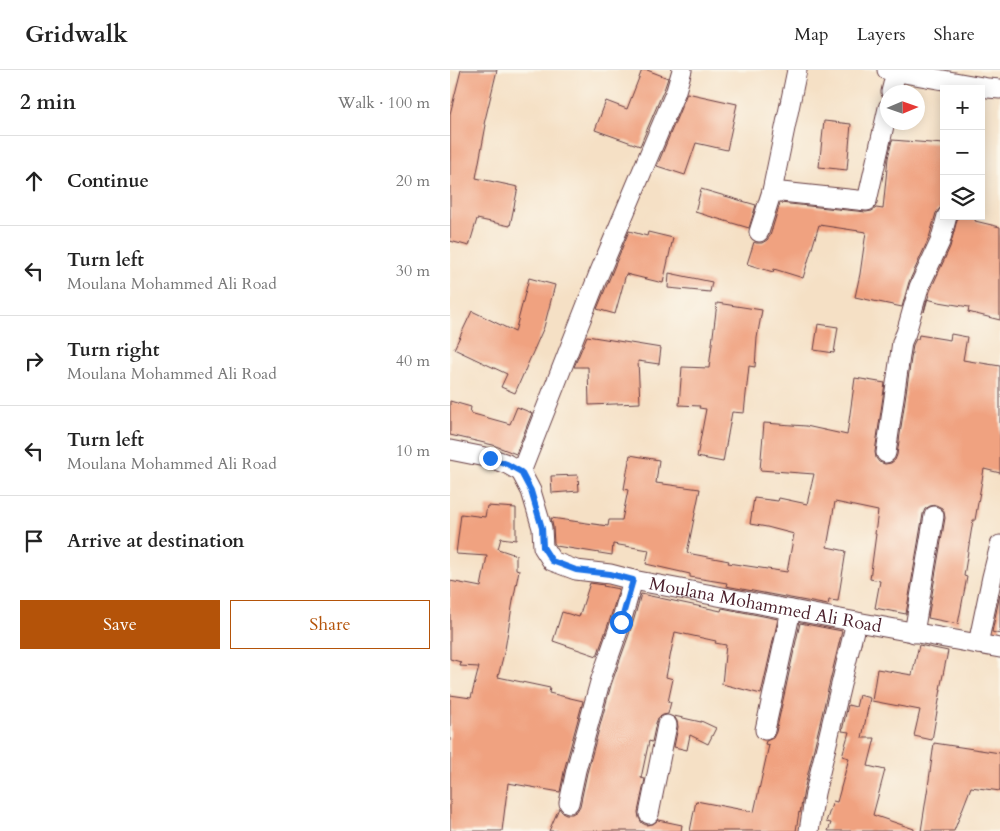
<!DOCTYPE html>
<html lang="en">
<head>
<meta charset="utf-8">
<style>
  body { margin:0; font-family:Cardo,serif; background:#f6f6f6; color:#222 }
  .controls { position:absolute; right:15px; top:15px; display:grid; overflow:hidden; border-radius:0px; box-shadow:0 2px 12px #0003 }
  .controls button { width:45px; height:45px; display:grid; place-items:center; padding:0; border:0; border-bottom:1px solid #e0e0e0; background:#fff; color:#222; font:25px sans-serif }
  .compass { position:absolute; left:430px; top:15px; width:45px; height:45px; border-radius:50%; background:#fff; box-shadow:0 2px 12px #0003; rotate:88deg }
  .stop { position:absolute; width:15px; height:15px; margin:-11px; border:4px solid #1a73e8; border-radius:50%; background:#fff }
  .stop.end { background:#1a73e8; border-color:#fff; box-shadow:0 1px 5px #0008 }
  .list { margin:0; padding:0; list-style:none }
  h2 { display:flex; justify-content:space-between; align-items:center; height:65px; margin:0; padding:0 20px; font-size:21px }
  h2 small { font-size:16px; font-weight:400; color:#767676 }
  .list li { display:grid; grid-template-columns:32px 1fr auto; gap:15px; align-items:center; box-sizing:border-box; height:90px; padding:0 20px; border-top:1px solid #e0e0e0 }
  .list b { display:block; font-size:19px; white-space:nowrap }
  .list p { margin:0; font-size:16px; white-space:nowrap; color:#767676 }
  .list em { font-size:16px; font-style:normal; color:#767676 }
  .actions { display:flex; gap:10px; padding:15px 20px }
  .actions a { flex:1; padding:11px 0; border:1px solid #b45309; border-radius:0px; text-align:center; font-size:18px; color:#b45309 }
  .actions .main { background:#b45309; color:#fff }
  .icon { flex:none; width:28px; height:28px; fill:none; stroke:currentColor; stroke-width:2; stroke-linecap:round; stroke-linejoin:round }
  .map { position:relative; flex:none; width:550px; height:761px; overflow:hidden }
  header { display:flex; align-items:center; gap:30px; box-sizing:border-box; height:70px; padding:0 25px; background:#fff; border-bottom:1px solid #e0e0e0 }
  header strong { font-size:24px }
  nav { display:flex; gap:28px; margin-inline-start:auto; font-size:18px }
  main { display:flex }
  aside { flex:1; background:#fff }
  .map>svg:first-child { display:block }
  .building { fill:#f0a280 }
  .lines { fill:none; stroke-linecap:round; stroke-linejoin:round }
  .street-casing { stroke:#643c42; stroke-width:21 }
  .street { stroke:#fff; stroke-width:19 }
  .route { stroke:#1a73e8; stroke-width:6 }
  .labels { text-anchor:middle; stroke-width:4.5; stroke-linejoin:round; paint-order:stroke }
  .street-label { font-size:18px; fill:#4a1f2b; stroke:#fbf7ec }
</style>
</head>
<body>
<header>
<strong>Gridwalk</strong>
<nav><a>Map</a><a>Layers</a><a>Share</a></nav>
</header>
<main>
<aside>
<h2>2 min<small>Walk · 100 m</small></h2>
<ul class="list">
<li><svg class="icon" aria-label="ahead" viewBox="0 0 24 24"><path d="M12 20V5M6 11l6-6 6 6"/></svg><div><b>Continue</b></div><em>20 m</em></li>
<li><svg class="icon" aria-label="left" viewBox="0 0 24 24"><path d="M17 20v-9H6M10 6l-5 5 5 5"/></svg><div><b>Turn left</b><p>Moulana Mohammed Ali Road</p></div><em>30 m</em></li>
<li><svg class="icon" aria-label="right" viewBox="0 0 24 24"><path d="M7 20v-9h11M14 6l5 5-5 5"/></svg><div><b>Turn right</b><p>Moulana Mohammed Ali Road</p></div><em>40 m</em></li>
<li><svg class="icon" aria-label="left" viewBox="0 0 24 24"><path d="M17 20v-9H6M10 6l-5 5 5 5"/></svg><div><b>Turn left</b><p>Moulana Mohammed Ali Road</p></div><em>10 m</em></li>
<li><svg class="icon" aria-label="arrive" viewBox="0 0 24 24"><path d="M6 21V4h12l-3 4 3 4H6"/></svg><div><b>Arrive at destination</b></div></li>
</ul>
<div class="actions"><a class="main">Save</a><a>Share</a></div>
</aside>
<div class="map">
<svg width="550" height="761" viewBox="0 0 550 761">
  <rect width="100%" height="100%" fill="#fbf7ec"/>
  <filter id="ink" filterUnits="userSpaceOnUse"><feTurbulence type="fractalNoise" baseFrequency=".02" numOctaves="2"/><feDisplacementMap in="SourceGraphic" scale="10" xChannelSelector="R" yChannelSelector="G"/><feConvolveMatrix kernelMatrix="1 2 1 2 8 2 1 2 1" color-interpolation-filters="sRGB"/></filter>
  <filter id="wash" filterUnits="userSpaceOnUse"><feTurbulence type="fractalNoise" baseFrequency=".0096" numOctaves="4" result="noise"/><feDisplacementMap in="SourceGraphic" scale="20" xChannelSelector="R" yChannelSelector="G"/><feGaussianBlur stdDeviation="1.12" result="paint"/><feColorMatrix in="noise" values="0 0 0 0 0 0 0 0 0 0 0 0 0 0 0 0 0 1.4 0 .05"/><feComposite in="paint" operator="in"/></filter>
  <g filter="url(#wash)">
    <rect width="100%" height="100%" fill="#f5e0c5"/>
    <g id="blocks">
      <path class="building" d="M11,0h36l-13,54 2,1 -10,53 42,9 -8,39 -33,-7 -8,27 -19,-5v-127z
        M192,0h5l21,8 -3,9 -25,59 -45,-16 11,-29 21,8z
        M237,23l50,11 -10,46 -31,-7 -11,32 -28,-9z
        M374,51l27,3 -4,46 -28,-3z
        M442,70l52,4v32l-3,31 -5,6 -7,25 -20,44 -7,25 -47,-10 5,-23 6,-42 -47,-7 -16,53 -29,-9 -1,3 -26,-8 7,-22 2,1h6l5,-3 3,-4 10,-33 86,9 6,-1 4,-3 7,1 5,-51z
        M251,119l55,16 -7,23 -54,-16z
        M508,146h18l-1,5 25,6v93l-32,-8 1,-5 -30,-5 -12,-3 -3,13 6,-21 20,-44z
        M179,161l18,5 1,-4 25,6 -10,45 -37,-9 -11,40 -18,-5z
        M219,203l43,9 -2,10 -42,-4z
        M79,208l26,7 -11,42 -29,66 -14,-6 6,-13 -53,-25 18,-38 43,21z
        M267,233l45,7 -5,28 -2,29 -6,-1 -5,47 -12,-1 -9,50 -26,-5 9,-48 -7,-1 1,-2 -21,-1 3,-38 27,1z
        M368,254l20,3 -4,26 -20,-3z
        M501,264l16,3 -4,23 37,6v107l-16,-4 -9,51h-2l-9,56 3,1 -9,47 -30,-6 17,-100 -1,-6 -2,-4 -6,-3 -6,1 -5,3 -2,5 -17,100 -31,-6 5,-27 -10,-2 6,-45h-1l3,-23 -43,-9 -8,45 19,4 -8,50 -9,-1 -1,5 -102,-19 1,-3 -37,-6v-3l-44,-10 3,-14 -36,-6 -1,11 -56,-9 -2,-3 -1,-16 -2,-9 57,8 1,-6h13l6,-30 -4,-1 6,-34 29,5 -3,23 44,6 -13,64 42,8 -1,2 59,9 7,-38 -27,-7 -17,-3 4,-26 24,3 1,-3 28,6 7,-30 -54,-4 4,-47 42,3 41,9 8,-57 30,5 -10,69 1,6 3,4 6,2 6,-1 4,-3 2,-5 16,-110 3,-6h2l1,-4 31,5z
        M137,266l74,12 -2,16 -21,-3 2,42 -51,2 -1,-38h-14z
        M0,331l21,6 -1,6 40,11 7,-17 15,6 -16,41 -23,-9 -43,-10z
        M128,405l1,16 -27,2 -1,-17z
        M37,436l29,2v32l-15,-2 -3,11 18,6v14l3,1 -6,31 -8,48 -7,28 52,11 -1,5 34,8 -18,66 -5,25 -52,-9 -6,48h-52v-136l21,3 8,-31 -19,-1 1,-4 -11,-3v-78l31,6 6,-31 -31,-2 5,-40 24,3z
        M140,513l14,2 -1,1 16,3 -9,30 -13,37 -44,-15 9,-29 17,5z
        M191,524l80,17 1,-3 56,11 -17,75 -39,-10 4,-39 -11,-2 1,-2 -41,-9 -9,45 7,2 -5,23h3l-3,12 -5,1 -5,3 -2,5 -4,19 -3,-1 -8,37 4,1 -7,33 1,6 3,5 4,2 7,-1 5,-4 24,5 -1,6h-132l10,-23 3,4 4,2h6l5,-3 3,-5 7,-33 24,-88 21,-59z
        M550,524v40l-8,-2z
        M350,553l42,8 -38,159 -4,23 -1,-1 -3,19h-106l6,-30 58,11 15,-67 -4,-1 1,-3 7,-3 3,-6z
        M469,575l29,6 -8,38h1l-9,51 -18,-4 6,-26 -48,-9 5,-32 35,6z
        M409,625l11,3 -8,40h13l-7,28 17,4 -12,45 41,14v2h-86l3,-8 -5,-1 7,-21 4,1 12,-44 -7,-2 7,-24 -7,-1 6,-26 8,2z
        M224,646l27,6v-1l15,7 -8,16 -18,-9 -3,15 -13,-3 4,-20 -1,-6z
        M484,673l66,10v38l-29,-4 -17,44h-33l8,-51z"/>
    </g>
  </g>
  <g filter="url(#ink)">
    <use href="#blocks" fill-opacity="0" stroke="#643c42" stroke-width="1"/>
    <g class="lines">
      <defs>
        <g id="street">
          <path d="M437,0l101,18 12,1"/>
          <path d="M441,22l5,-20"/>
          <path d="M322,121l95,10 21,-93"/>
          <path d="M309,162l13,-41 25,-121"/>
          <path id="s1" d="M0,380l40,8 17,6 14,8 10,19 11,37 1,19 9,14 24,9 34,4 23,6 180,34 187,34"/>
          <path d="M436,383l16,-111 4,-9 13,-46 21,-45 7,-26"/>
          <path d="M71,402l77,-196 78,-185 6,-21"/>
          <path d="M464,563l20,-117"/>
          <path d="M528,574l14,-67 8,-32"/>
          <path d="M315,660l26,-120"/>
          <path d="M119,733l7,-33 24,-88 21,-60 12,-42"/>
          <path d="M199,744l18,-89"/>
          <path d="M359,761l6,-38 41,-171"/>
        </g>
      </defs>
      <use href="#street" class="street-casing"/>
      <use href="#street" class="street"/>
    </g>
  </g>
  <g class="lines" filter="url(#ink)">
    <path class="route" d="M40,388l17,6 14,8 10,19 11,37 1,19 9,14 24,9 34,4 23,6 -12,42"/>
  </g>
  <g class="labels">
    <g class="street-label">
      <text dy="6" stroke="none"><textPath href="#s1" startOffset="389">Moulana Mohammed Ali Road</textPath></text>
    </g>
  </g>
</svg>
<div class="controls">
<button>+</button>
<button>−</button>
<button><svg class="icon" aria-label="layers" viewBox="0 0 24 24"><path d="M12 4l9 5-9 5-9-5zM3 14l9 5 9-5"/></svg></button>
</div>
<svg class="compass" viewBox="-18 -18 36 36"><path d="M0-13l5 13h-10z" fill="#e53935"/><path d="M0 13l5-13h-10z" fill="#767676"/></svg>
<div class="stop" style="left:171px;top:552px"></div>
<div class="stop end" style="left:40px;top:388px"></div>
</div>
</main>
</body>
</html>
